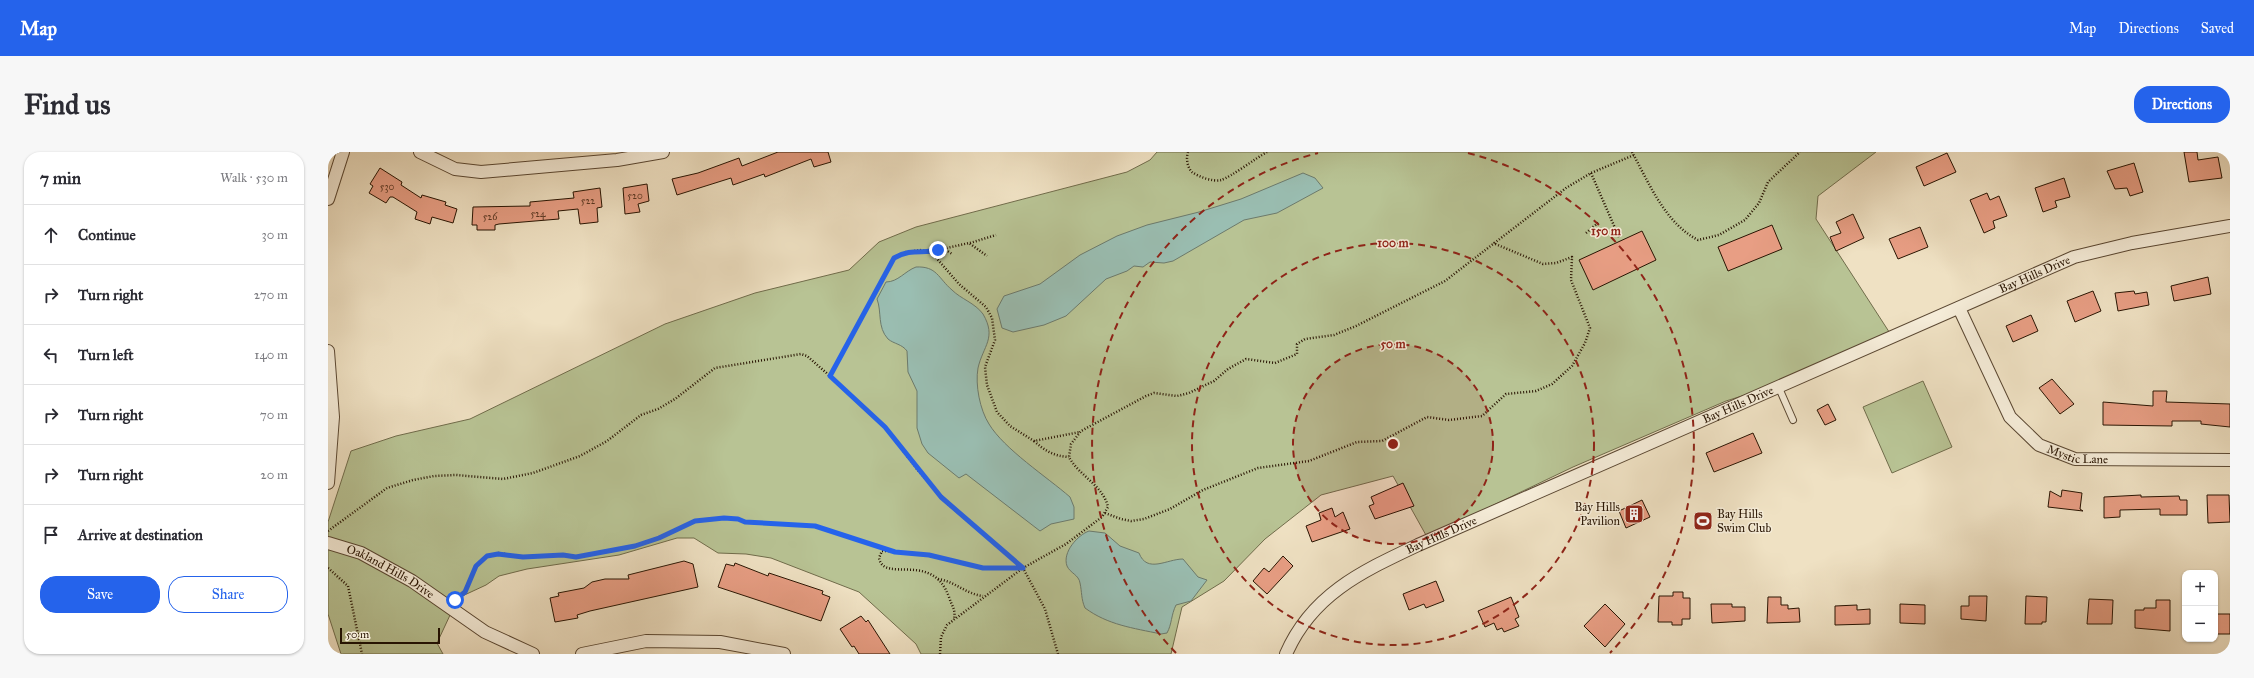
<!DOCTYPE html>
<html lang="en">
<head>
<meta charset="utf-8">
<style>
  body { margin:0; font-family:"IM FELL Great Primer",serif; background:#f7f7f7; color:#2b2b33 }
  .controls { position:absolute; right:12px; bottom:12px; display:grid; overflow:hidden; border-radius:8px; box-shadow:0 1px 3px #0004 }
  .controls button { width:36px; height:36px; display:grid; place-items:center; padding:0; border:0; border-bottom:1px solid #e1e1e2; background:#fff; color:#2b2b33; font:20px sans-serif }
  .scale { position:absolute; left:12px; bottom:10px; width:100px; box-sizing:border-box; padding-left:4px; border:2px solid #281402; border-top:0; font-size:11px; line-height:14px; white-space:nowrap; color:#281402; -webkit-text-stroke:3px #f5ecd8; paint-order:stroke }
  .stop { position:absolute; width:12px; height:12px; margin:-9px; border:3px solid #2563eb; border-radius:50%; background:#fff }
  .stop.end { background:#2563eb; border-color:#fff; box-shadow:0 1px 4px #0008 }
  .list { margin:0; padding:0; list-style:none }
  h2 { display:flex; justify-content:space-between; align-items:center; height:52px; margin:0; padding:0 16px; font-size:17px }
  h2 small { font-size:13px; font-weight:400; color:#7c7c81 }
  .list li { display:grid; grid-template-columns:26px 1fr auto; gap:12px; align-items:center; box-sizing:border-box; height:60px; padding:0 16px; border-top:1px solid #e1e1e2 }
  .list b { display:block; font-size:15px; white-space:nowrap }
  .list em { font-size:13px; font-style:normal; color:#7c7c81 }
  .actions { display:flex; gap:8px; padding:12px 16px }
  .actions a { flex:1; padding:9px 0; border:1px solid #2563eb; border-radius:16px; text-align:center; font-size:14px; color:#2563eb }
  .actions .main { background:#2563eb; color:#fff }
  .icon { flex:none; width:22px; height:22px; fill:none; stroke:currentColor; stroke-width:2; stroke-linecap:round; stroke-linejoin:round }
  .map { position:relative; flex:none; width:1902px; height:502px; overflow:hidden; border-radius:16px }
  header { display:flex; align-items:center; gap:24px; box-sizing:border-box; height:56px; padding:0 20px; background:#2563eb; color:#fff }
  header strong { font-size:19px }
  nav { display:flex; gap:22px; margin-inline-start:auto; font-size:14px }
  .intro { display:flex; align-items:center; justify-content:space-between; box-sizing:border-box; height:96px; padding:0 24px }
  h1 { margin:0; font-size:28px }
  .button { padding:10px 18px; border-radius:16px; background:#2563eb; color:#fff; font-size:14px; font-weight:700 }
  main { display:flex; gap:24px; padding:0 24px }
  aside { flex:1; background:#fff; border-radius:16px; box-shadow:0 1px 3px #0004 }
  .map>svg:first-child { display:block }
  .green { fill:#b8c394; stroke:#706c4b }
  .water { fill:#9abeb2; stroke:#6c7a6c }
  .building { fill:#e89e84; stroke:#281402 }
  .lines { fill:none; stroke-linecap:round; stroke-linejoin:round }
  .lane-casing { stroke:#5a4732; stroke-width:8 }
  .street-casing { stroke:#5a4732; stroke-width:14 }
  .path { stroke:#281402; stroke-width:2.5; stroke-dasharray:1 2; stroke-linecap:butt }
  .lane { stroke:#f5ecd8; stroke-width:6 }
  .street { stroke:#f5ecd8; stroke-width:12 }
  .route { stroke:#2563eb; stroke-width:5 }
  .ring { fill:none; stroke:#8f2418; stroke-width:2; stroke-dasharray:7 5 }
  .labels { text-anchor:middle; stroke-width:3; stroke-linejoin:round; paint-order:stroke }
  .number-label { font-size:10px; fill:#583622 }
  .street-label { font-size:12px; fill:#281402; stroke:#f5ecd8 }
  .poi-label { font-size:12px; fill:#281402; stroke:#f5ecd8; text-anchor:end }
  .centre { fill:#8f2418; stroke:#f5ecd8; stroke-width:2 }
  .ring-label { font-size:12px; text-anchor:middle; font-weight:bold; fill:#8f2418; stroke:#f5ecd8; stroke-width:3; stroke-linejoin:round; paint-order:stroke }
</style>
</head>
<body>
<header>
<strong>Map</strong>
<nav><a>Map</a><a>Directions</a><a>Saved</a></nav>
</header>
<div class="intro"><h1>Find us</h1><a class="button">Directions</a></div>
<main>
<aside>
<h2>7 min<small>Walk · 530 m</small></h2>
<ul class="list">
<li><svg class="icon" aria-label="ahead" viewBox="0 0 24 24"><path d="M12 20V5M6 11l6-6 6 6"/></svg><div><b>Continue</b></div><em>30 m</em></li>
<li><svg class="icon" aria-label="right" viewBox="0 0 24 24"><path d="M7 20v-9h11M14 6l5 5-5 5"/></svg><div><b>Turn right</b></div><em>270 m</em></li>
<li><svg class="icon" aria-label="left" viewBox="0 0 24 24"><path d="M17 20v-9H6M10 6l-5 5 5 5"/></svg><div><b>Turn left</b></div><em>140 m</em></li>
<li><svg class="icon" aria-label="right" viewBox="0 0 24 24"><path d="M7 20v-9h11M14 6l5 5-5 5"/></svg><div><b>Turn right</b></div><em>70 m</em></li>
<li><svg class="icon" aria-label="right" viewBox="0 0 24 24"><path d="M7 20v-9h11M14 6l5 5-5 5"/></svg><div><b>Turn right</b></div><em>20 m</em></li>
<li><svg class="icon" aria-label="arrive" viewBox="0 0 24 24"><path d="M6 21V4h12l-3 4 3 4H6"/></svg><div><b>Arrive at destination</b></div></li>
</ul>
<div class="actions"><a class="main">Save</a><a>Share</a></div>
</aside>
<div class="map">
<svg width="1902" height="502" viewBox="0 0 1902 502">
  <rect width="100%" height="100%" fill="#efe1c3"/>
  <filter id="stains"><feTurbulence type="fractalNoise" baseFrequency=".005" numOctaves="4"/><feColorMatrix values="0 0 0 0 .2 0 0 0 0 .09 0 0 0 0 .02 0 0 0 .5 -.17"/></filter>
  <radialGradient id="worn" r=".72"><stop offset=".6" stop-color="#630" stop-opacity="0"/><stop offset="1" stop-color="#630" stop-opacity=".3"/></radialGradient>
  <path class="green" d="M829,0h719l-58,44 -2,23 79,122 -86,34 -83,26 -153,66 -146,70 -34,-61 -72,19 -56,44 -41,42 -42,26 -11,47h-250l-5,-10 -57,-52 -88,-34 -25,-4 -28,-1 -24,-15h-17l-58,17 -92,14 -28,7 -13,9 -28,13 -21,45 6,11h-102l-13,-40v-92l23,-71 45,-15 74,-17 195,-95 90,-31 94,-23 30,-28 37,-15 211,-55 23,-12z
    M1595,229l29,66 -60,26 -29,-66z"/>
  <path class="water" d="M975,21l12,5 8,10 -46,25 -33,7 -71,41 -9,2 -14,-1 -7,5 -9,-1 -7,5 -21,8 -40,37 -22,9 -31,7 -11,-4 -5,-19 7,-13 36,-12 40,-29 37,-19 30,-11 52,-13 42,-13z
    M588,115c21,-1 22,11 36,23 9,9 23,13 31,24 14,24 0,32 -5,54 -3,17 2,42 11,56 15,25 58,53 81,73l4,10v12l-23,5 -11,7 -74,-57 -7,4 -31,-25 -6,-9 -5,-16v-37l-9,-19 -1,-21c-5,-7 -13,-7 -19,-12 -11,-12 -6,-27 -11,-40l9,-17c12,0 19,-11 30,-15z
    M761,379l16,2 15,13 19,7c8,21 28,6 44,6l15,18 9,3 -16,21 -15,4c-5,10 -4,19 -9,28l-6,1c-28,-6 -53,-9 -76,-26 -4,-9 -3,-16 -5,-25 -1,-8 -10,-10 -13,-17 -5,-14 11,-31 22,-35z"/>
  <path class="building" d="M450,0h50l3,10 -17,5 -3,-8 -46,18 -1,-3 -31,11 -2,-7 -54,17 -5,-16 26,-6 41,-15 3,8z
    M1856,0h13l1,8 20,-3 4,21 -33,4z
    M1619,1l9,19 -32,14 -8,-19z
    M1806,11l9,29 -13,4 -3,-8 -12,1 -8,-18z
    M52,16l22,14 -1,3 20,13 1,-3 24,7 -1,3 12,4 -4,14 -21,-6 -2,7 -15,-5 2,-7 -24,-15h-3l-4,6 -17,-10 4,-7 -3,-2z
    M1736,26l6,19 -15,4 2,6 -14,5 -8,-24z
    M319,32l2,17 -11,3 2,8 -15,2 -2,-26z
    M272,36l2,19 -5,1 1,14 -18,2 -2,-15 -20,2 1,8 -60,5 -4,1v5h-18v-5h-5l1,-18 57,-1v-4l44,-4 -1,-6z
    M1659,41l3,7 9,-4 8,20 -14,5 2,7 -11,5 -14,-33z
    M1525,62l11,24 -28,13 -6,-14 11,-4 -5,-11z
    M1444,73l10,24 -54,22 -10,-24z
    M1592,75l8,20 -30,12 -9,-20z
    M1314,79l14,29 -63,30 -14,-30z
    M1880,125l3,17 -37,7 -3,-15z
    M1765,139l8,20 -26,11 -8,-21z
    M1806,139l1,3 12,-2 2,13 -31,6 -3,-18z
    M1703,163l7,16 -25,11 -7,-16z
    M1724,227l22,25 -14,10 -21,-26z
    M1825,239h14l-1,11 64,2v23l-29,-3v-3h-29v5l-69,-1v-23l50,4z
    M1500,252l8,16 -11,5 -8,-15z
    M1425,281l9,20 -48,19 -8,-19z
    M1075,331l11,23 -39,13 -6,-13 5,-2 -3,-7z
    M1734,338l20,3 -2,16 3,2 -35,-4 2,-16 11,6z
    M1813,343v2l38,-1 1,4h7v15h-27v-6l-40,1v7l-16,1v-21z
    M1879,343h22l1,27 -22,1z
    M1314,348l8,17 -24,11 -7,-17z
    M1004,356l3,9 8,-5 7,17 -38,13 -6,-16 15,-6 -2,-7z
    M955,404l10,10 -26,28 -14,-13 11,-13 5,4z
    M356,409l9,3 5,23 -108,24 -13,4 1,3 -23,4 -5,-24 9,-2 -1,-3 26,-5 8,-6 13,-3h24l-1,-4z
    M407,411l33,13 1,-3 54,18 -1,3 8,3 -9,24 -103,-34 8,-23 8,2z
    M1108,429l8,20 -18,7 -2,-4 -15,6 -6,-16z
    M1345,440h10v6h7v21h-8v6h-10v-3h-14l1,-26h14z
    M1641,444h18l-1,25 -25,-2v-13h8z
    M1698,444l21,1 -1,25h-4v2h-17z
    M1183,445l8,20 -4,2 4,7 -15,6 -2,-4 -5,2 -3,-7 -9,4 -7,-16z
    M1440,445h13v8h7v4l11,-1 1,14 -33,1z
    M1761,447l24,1 -1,24h-25z
    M1828,448h14v31l-35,-3v-18h9v-2h12z
    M1277,452l20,20 -20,23 -21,-21z
    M1383,452h21v3h13v14l-33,2z
    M1572,452l25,1v19l-25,-1z
    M1529,453v5l13,-1v15l-35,1v-19z
    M1887,462h15v20h-15z
    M533,464l5,6 2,-2 22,34h-31l-5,-8 -2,1 -12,-18z"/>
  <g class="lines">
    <defs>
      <path id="lane" d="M1451,236l14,32"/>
      <g id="street">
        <path d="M92,0l35,17 26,3 136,-12 46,-8"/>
        <path d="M0,47l15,-47"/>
        <path id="s1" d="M1631,156l51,109 29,28 36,14 155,1"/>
        <path d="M0,199l5,66 -5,66"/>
        <path id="s2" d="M0,391l33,10 51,28 73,51 48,22"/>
        <path d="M254,502l64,-13 74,1 64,12"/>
        <path id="s3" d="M958,502c26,-60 77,-83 132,-109l656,-288 58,-14 98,-17"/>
      </g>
    </defs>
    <use href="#lane" class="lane-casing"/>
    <use href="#street" class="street-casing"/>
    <path class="path" d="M860,0c-2,6 -1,15 4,20 7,5 21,10 29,8 10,-3 35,-22 46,-28
      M1304,0c17,31 33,71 66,88l21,-5 26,-15 14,-17 9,-21 32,-30
      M1263,21l28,64
      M1258,81l13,-11
      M642,91l26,-8
      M615,96l9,6
      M601,100l40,-9 18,13
      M502,224l64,-118 12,-6 16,-2 10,3 27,31 27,23 6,11 3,22 -10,27 2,18 10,27 13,14 24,15 46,-9
      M706,289c11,10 20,15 35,16
      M777,361l16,6 10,2 13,-2 26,-10 33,-19 55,-22 51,-7 48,-19 25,-1 45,-24 22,3 33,-4 24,-22 30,-3 16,-7 20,-18 13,-23 5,-15 -19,-48 1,-23 -16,6 -13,1 -50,-21
      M0,379l59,-43 26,-8 21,-4 22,-1 47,4 30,-6 47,-17 27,-15 34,-26 17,-6 17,-10 40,-31 86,-14 6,2 23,20 55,51 32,42 31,35 75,64
      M561,399h-7l-3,7c5,26 53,-8 70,39 3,10 7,12 5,23
      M567,400l34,3 54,13h40
      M0,416l20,18 14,68
      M610,427c16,2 28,15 45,17
      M128,447l9,-7 11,-26 11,-10 12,-3 24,4 40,-2 13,2 59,-11 24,-8 36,-17 29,-3 14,1 7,3 70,4 80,26
      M612,502l1,-17 6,-12 76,-57
      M730,502l-13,-45 -22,-41 43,-24 36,-27 6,-10c-5,-22 -29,-31 -39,-50l2,-13 10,-13 65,-35 8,-3 23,3 12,-3 25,-12 14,-12 18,-10 29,4 22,-9v-10l8,-5 29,-4 22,-9 89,-45 121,-93 25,-15 43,-18"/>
    <use href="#lane" class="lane"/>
    <use href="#street" class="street"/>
  </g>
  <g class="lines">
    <path class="route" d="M127,448l10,-8 11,-26 11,-10 11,-2 25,3 40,-2 13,2 59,-11 24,-8 36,-17 29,-3 14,1 7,3 70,4 80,26 34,3 54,13h40l-82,-71 -56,-70 -55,-51 64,-118c17,-10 29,-4 44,-8"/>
  </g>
  <circle cx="1065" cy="292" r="100" fill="#8f2418" fill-opacity=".12"/>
  <g class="ring">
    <circle cx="1065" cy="292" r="100"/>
    <circle cx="1065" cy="292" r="201"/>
    <path d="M848 501A301 301 0 0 1 990 1M1140 1A301 301 0 0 1 1282 501"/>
  </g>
  <defs>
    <symbol id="building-square" viewBox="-11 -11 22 22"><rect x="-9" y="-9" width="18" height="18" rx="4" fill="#8f2418" stroke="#f5ecd8"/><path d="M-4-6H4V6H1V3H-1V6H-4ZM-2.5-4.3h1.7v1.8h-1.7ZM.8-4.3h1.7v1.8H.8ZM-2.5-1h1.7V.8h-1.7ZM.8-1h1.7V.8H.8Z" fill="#fff"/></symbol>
    <symbol id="stadium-square" viewBox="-11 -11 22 22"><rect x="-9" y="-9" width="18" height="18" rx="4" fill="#8f2418" stroke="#f5ecd8"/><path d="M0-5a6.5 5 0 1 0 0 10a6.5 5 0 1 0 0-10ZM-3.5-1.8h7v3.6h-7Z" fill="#fff"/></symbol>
  </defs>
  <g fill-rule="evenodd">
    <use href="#building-square" x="1295" y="351" width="22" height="22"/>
    <use href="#stadium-square" x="1364" y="358" width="22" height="22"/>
  </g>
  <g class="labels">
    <g class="number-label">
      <text x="59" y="38">530</text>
      <text x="307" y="47">520</text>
      <text x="260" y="52">522</text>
      <text x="210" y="65">524</text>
      <text x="162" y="68">526</text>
    </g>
    <g class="street-label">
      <text dy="4" stroke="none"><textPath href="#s3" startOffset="849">Bay Hills Drive</textPath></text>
      <text dy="4" stroke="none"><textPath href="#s3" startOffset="525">Bay Hills Drive</textPath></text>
      <text dy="4" stroke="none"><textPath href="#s1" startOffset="201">Mystic Lane</textPath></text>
      <text dy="4" stroke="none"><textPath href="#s3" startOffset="201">Bay Hills Drive</textPath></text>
      <text dy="4" stroke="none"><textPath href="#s2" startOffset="69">Oakland Hills Drive</textPath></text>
    </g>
    <g class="poi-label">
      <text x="1292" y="359">Bay Hills<tspan x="1292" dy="14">Pavilion</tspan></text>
      <text x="1389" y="366" text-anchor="start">Bay Hills<tspan x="1389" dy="14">Swim Club</tspan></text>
    </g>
  </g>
  <circle cx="1065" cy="292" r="6" class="centre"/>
  <g class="ring-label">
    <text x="1278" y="83">150 m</text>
    <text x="1065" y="95">100 m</text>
    <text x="1065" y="196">50 m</text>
  </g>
  <rect width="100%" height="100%" filter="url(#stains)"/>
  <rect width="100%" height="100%" fill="url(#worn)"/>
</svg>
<div class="controls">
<button>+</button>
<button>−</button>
</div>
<div class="scale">50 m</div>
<div class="stop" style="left:127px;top:448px"></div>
<div class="stop end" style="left:610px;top:98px"></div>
</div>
</main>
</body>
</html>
